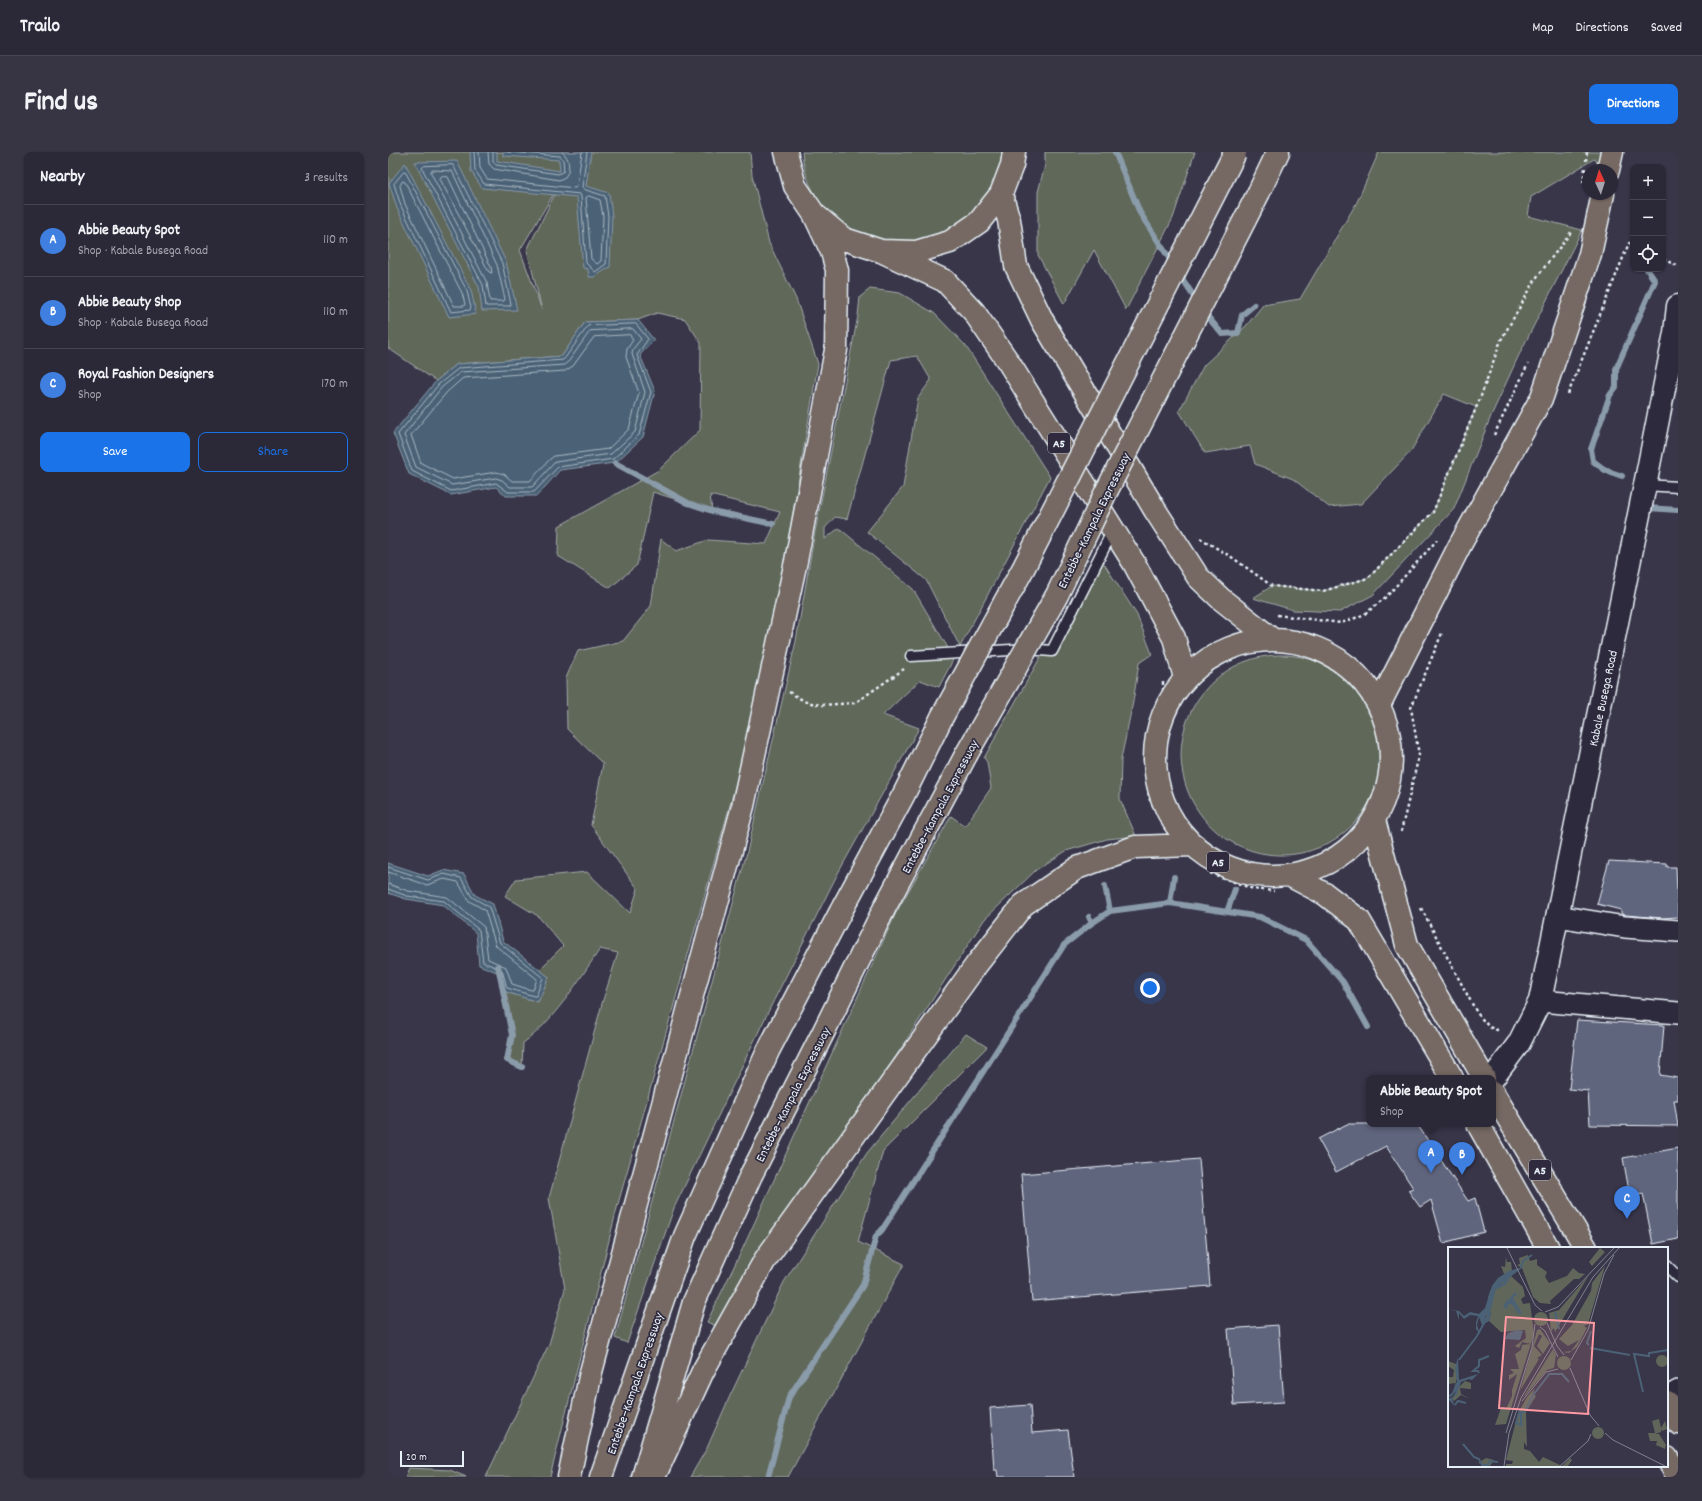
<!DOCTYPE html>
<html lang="en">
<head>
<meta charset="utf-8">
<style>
  body { margin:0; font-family:Dekko,sans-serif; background:#373443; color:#f1f3f6 }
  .controls { position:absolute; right:12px; top:12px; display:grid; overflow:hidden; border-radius:8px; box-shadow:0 1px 3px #0004 }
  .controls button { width:36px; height:36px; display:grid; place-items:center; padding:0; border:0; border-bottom:1px solid #474453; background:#2b2838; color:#f1f3f6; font:20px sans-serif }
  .compass { position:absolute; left:1194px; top:12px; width:36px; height:36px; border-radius:50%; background:#2b2838; box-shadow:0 1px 3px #0004; rotate:356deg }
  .scale { position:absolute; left:12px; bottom:10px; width:64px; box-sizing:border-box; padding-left:4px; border:2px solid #e8f1f8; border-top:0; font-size:11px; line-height:14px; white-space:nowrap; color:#e8f1f8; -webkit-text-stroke:3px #2f2a3d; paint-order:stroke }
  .you { position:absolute; left:762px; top:836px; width:14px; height:14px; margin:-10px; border:3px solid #fff; border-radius:50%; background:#1a73e8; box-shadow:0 0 0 6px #1a73e833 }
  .badge { display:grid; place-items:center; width:26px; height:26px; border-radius:50%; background:#1a73e8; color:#fff; font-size:13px; font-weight:700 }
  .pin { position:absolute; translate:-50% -33px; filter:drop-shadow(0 1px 2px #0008) }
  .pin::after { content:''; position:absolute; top:21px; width:14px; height:12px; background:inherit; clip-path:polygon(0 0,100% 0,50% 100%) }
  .popup { position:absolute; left:978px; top:923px; width:130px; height:52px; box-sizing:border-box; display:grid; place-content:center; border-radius:8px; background:#2b2838; filter:drop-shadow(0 1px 3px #0005); font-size:13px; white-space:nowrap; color:#a6a6ae }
  .popup b { font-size:15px; color:#f1f3f6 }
  .popup::after { content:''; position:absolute; left:50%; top:100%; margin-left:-8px; border:8px solid transparent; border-top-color:#2b2838 }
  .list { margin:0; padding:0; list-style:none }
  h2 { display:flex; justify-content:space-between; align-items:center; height:52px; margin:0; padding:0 16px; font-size:17px }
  h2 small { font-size:13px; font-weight:400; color:#a6a6ae }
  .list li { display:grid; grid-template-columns:26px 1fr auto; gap:12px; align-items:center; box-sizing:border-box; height:72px; padding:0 16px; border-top:1px solid #474453 }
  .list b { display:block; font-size:15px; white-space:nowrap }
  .list p { margin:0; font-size:13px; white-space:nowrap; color:#a6a6ae }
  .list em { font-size:13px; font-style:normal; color:#a6a6ae }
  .actions { display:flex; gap:8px; padding:12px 16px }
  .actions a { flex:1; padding:9px 0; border:1px solid #1a73e8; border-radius:8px; text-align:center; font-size:14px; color:#1a73e8 }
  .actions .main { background:#1a73e8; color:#fff }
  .icon { flex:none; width:22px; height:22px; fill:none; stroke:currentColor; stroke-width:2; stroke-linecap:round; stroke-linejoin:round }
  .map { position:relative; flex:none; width:1290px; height:1325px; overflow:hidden; border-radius:8px }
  header { display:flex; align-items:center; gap:24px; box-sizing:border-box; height:56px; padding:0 20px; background:#2b2838; border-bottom:1px solid #474453 }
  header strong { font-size:19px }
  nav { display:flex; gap:22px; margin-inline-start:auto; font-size:14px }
  .intro { display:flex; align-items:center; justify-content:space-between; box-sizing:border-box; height:96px; padding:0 24px }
  h1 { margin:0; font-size:28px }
  .button { padding:10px 18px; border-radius:8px; background:#1a73e8; color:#fff; font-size:14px; font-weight:700 }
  main { display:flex; gap:24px; padding:0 24px }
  aside { flex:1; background:#2b2838; border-radius:8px; box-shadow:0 1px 3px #0004 }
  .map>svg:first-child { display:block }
  .green { fill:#60675a; stroke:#a4aca9; fill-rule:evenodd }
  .water { fill:#4b6276; stroke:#8a9baa }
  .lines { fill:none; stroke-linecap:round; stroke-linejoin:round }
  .shore { stroke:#a9b8c4; stroke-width:1 }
  .stream { stroke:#8a9baa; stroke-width:6 }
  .building { fill:#60657e; stroke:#e8f1f8 }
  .lane-casing { stroke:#e8f1f8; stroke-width:13 }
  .street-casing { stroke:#e8f1f8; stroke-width:24 }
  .secondary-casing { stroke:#e8f1f8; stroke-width:25 }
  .highway-casing { stroke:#e8f1f8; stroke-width:25 }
  .path { stroke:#e8f1f8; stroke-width:2.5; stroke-dasharray:3 3; stroke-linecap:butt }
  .lane { stroke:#2f2a3d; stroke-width:10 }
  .street { stroke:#2f2a3d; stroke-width:21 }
  .secondary { stroke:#2f2a3d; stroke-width:22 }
  .highway { stroke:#766964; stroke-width:22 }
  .highway-bridge-casing { stroke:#e8f1f8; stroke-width:25; stroke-linecap:butt }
  .highway-bridge { stroke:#766964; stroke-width:22 }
  .labels { text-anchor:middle; stroke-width:3.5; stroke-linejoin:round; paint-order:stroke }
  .shield { fill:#2f2a3d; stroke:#b0b5c0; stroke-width:1 }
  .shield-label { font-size:12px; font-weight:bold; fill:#e8f1f8 }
  .street-label { font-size:13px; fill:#e8f1f8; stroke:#2f2a3d }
  .inset-river { fill:none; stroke:#4b6276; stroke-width:2 }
  .inset-road { fill:none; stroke:#7f8190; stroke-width:1 }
  .view { fill:#ff9aa2; fill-opacity:0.15; stroke:#ff9aa2; stroke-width:2 }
  .inset-edge { fill:none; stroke:#e8f1f8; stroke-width:2 }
</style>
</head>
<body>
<header>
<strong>Trailo</strong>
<nav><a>Map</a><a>Directions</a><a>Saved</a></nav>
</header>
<div class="intro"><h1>Find us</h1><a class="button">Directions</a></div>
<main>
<aside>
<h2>Nearby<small>3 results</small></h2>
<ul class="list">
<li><span class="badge" style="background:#3f7fe0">A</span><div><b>Abbie Beauty Spot</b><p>Shop · Kabale Busega Road</p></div><em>110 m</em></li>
<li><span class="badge" style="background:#3f7fe0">B</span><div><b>Abbie Beauty Shop</b><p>Shop · Kabale Busega Road</p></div><em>110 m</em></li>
<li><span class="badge" style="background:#3f7fe0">C</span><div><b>Royal Fashion Designers</b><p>Shop</p></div><em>170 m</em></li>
</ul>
<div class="actions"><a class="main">Save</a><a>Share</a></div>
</aside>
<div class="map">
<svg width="1290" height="1325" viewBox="0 0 1290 1325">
  <rect width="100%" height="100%" fill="#39364a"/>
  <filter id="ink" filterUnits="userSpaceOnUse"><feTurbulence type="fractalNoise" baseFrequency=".025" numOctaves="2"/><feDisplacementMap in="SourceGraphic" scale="8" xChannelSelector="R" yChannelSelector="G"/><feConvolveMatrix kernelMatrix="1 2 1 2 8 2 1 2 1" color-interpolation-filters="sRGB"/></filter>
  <g filter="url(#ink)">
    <path class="green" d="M0,0h362l2,23 17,68 27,56 22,65 -31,184 -47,221 -122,435 -68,273h-64l63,-133 16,-55 -16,-91 54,-198 15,-47 -18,-4c-21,31 -47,73 -77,94l-1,24 -15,-7 5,-25 -9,-44 35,11 11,-25 -10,-7 24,-24 -25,-30 -33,-20 11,-17 71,-7 43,41 8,-24 -47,-64 12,-61 -36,-35 -1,-51 12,-27 45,-10 28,-35 10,-67 15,12 32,-11 58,4 14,-32 -70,-17 2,16 -59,-19 -16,73 -27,23 -52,-32 1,-30 100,-56 41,-40 1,-87 -16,-24 -28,-6 -19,7 -53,2 -23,34 -105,8 -21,17 -48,-33zM174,28l-35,70 15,60 -22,-60z
      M414,0h200c-2,30 -20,60 -45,76 -6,4 -45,15 -53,17 -5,0 -12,-2 -18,-2 -46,-6 -81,-46 -84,-91z
      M657,0h150l-22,66 -47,92 -32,-60 -30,54 -26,-49v-63l7,-27z
      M991,0h222l-2,10 -5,-3 -63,38 -3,19 54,14 -64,127 -27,59 -37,93 -81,86 -33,17 -47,-2 -40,-12 19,-12 51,5 45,-13 65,-66 43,-105 -32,-13 -33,57 -50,53 -32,3 -36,-28 -38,-15 -5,-18 -45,7 -26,-42 25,-46 42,-39 17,-21 37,-6 57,-97z
      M482,137l30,4 34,20 31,32 85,132 -90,170 -34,-67 -59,-48 36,-45 15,-89 13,-18 -14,-24 -26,4 -44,159 -12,-2 -10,11v11l14,-11 74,61 41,69 -15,29 -19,-7 -37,35 36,13 -82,147 -68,135 -95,198 -47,135 -12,-5 132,-486 49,-211 18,-104 44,-221 2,-19z
      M713,407l36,56 15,39 -13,9 -6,39 -12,57 -1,40 16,37 -29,3 -41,12 -30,19 -52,50 -88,136 -180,270 -9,-4 35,-72 154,-337 55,-97 14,10 26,-38 -4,-26 -3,-4 57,-102 16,-2z
      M793 603a100 100 0 1 1 200 0a100 100 0 1 1-200 0Z
      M578,882l21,13 -104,104 -25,91 46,22 -116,213h-98l17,-29 22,-50 55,-116 83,-129z
      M21,1316l41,2 16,7h-61z"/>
    <path class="water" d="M82,0h27v9l63,10 -1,-11 -56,-4v-4h88l-5,34 23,7 3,23 -2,51 -16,10h-5l-1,-8 -5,-1 -6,-71 -95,-9 -11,-17z
      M69,9l49,101 11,48 -35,1 -3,-24 -64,-125z
      M17,11l66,127 5,24 -27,3 -52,-109 -8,-25z
      M250,168l16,20 -14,15 15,36 -12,46 -28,26 -55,7 -23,26h-31l-10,-9 -45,8 -42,-21 -16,-41 43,-52 21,-17 105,-8 23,-34z
      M0,711l40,13 15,-6 21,4 11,21 18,9 10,37 46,36 -11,25 -35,-11 -4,-18 -20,-8 -3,-32 -33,-28 -37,-6 -18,-6z"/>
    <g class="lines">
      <path class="shore" d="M86,0l1,18 9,14 96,10 1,3 5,66 9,9 11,-8 2,-48 -3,-20 -19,-6 -4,-3 5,-35
        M91,0l1,16 7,11 88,9 2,-2 5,-34
        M100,0l1,12 5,5 65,11 6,-3c6,-7 5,-20 -3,-25
        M105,0v9l3,4 62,9 6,-3 -1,-11 -3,-4 -52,-4
        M65,13l49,98 9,41 -1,2h-24l-3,-21 -61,-117 2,-2z
        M44,18l20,1 45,94 8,34 -1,2h-14l-3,-18 -56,-110z
        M16,20l2,1 61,118 4,17 -1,2 -19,2 -50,-106 -7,-22z
        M54,24l6,1 43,90 1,6 -3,-1 -49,-93z
        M15,29l2,1 57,111 3,11 -1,2h-10l-49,-102 -5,-18z
        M201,44l11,4 3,16 -2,45 -4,3 -6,-5 -5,-61z
        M248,172l12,15 -11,16 14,37 -12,43 -26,24 -55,8 -24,25h-26l-12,-9 -45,8 -39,-20 -14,-37 41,-50 20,-16 104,-8 2,-2 23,-32z
        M245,177l8,10 -8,10 -1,5 13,38 -10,40 -24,22 -56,8 -23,25h-22l-8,-7 -6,-2 -44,7 -36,-18 -12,-32 38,-48 19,-15 103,-7 5,-4 21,-30z
        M242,183l3,5 -6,9 -1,8 13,36 -10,36 -21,20 -54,7 -5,4 -19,21h-18l-8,-7 -8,-2 -43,7 -32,-16 -10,-28 36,-43 16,-14 102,-7 8,-5 21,-29z
        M0,715l40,13 16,-6 17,4 11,19 17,10 11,36 43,35 -7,18h-2l-27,-8 -5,-18 -19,-8 -4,-32 -35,-29 -37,-5 -19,-7
        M0,720l39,13 17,-6 14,3 11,19 16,9 11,36 41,33 -4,11h-2l-19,-6 -6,-17 -18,-8 -4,-32 -37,-30 -39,-6 -20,-7"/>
      <path class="stream" d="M727,0l25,61 33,51
        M791,122l19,29
        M815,159l19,23 16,-1 4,-18 12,-10
        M227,311l73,40 24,8 61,13
        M1234,324l-17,-6 -12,-9 -2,-12 19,-54 6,-8v-18l39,-88 -8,-12
        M1259,356l31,2
        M717,734l5,25
        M782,751l4,-26
        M839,760l8,-23
        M704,771l18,-12 60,-8 90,14 46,23 37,42 25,45
        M110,814l14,69 -5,25 15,7
        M380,1325l21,-80 74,-112 13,-49 6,-6 182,-285 28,-22 -3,-6"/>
    </g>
    <path class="building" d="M1221,709l58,3v3h9l2,50 -16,1 -36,-3 -5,-1v-4l-24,-6z
      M1189,868l87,5 -4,50 18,3v22h-4l4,26 -88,-1 -2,-34 -19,-2z
      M959,972h70l51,77 7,-3 9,34 -41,11 -12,-43 -11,7 -12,-17 5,-2 -27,-42 -50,26 -18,-33z
      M1290,996v91l-25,5 -10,-51 -13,3 -7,-38z
      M811,1007l11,127 -178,15 -11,-127z
      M890,1173l6,77 -50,3 -6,-76z
      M642,1253l2,28 36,-3 6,47h-76l-1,-7h-3l-4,-62z"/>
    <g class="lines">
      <defs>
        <path id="lane" d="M1257,333l33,2
          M523,504l116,-7 25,2 61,-121
          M1279,1114l11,11"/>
        <path id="street" d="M1169,764l68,11 53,4
          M1152,849l138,12
          M1279,1246l11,-7"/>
        <path id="secondary" d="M1105,926l26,-35 21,-42 105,-516 30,-152 3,-27"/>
        <path id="highway" d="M398,0l9,34 19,28 30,25 37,12 35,1 34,-10 29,-20 22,-28 11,-29 2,-13
          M1220,18l4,-18
          M871,40l19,-40
          M613,42l8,26 7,46 26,54 113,190 43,67 23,22 52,41
          M493,99l64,30 29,31 35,51 125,200 40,75 11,40
          M767 606a118 118 0 1 1 236 0a118 118 0 1 1-236 0Z
          M991,553l81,-160 82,-148 48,-143 13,-60
          M986,668l33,125 77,133
          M901,723l36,19 34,26 93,158
          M1105,941l93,155
          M1090,972l70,124
          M1279,1250l11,21
          M1279,1306l11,19
          M181,1325l22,-105 152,-566 53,-245 40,-211 1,-80 -5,-18 -18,-38
          M213,1325l84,-241 83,-185 74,-142 62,-115 38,-77
          M255,1325l51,-175 57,-127 72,-142 63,-128 80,-150
          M266,1325l49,-106 62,-111 212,-296 46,-59 54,-37 58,-21 59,-2"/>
      </defs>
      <use href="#lane" class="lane-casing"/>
      <use href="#street" class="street-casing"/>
      <use href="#secondary" class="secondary-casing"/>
      <use href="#highway" class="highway-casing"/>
      <path class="path" d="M1198,9l1,-9
        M1195,31l2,-15
        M1275,107l15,7
        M1180,242l61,-151 4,2
        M1106,283l34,-71
        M812,386l33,20 39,28 51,5 45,-13 65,-66 48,-116 20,-56 36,-63 35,-46
        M889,463l64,8 12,-4 12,-5 22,-18 50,-56
        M775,530v11l-13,30 -6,36 5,39 14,27
        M401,540l17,10 15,3 34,-2 49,-34
        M1013,680l18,-77 -8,-47 31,-75
        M822,721l43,16 21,2
        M1033,756l56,105 12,14 11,4"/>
      <use href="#lane" class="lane"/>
      <use href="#street" class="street"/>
      <use href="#secondary" class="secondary"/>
      <use href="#highway" class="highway"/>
      <defs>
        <path id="highway-bridge" d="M554,565l82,-150 211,-414
          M578,603l91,-160 49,-103 153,-300"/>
      </defs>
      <use href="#highway-bridge" class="highway-bridge-casing"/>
      <use href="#highway-bridge" class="highway-bridge"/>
    </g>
  </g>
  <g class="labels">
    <g class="shield">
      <rect x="660" y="281" width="22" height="20" rx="3"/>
      <rect x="819" y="700" width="22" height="20" rx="3"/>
      <rect x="1141" y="1008" width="22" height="20" rx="3"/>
    </g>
    <g class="shield-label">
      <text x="671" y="295">A5</text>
      <text x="830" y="714">A5</text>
      <text x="1152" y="1022">A5</text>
    </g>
    <g class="street-label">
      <text transform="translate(705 368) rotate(-64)" y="5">Entebbe–Kampala Expressway</text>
      <text transform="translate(1214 546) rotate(-78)" y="5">Kabale Busega Road</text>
      <text transform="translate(551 654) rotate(-62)" y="5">Entebbe–Kampala Expressway</text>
      <text transform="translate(404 942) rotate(-63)" y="5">Entebbe–Kampala Expressway</text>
      <text transform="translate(246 1231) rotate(-71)" y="5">Entebbe–Kampala Expressway</text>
    </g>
  </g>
  <g transform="translate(1060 1095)">
    <rect width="220" height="220" fill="#39364a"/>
    <path d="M152,1l5,4 -13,14 -3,-4zM80,8l2,6 7,-2v6l10,7 -2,5 4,6 18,-7 6,-8 6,5 6,1 -6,5h-5l-24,22 1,3 -11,-1 -7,-6 -11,-29 -5,-3 3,-1 -1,-6zM58,10l1,5h4l1,9 -8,3 -3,-8 4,1zM157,19l-17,58 -4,2 3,2 -10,19 -8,6 -6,-1 8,-1 8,-11 -11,6 -9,-7 13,-14 19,-34 1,-8zM141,28l-34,57 -1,-4 -3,3 -2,-18 10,-3zM63,29l12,11 2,9 -4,3 2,5 7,-1 4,31 -28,90 -11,1 6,-17 5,1 6,-13v-6l5,-16 -8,6v-5l5,-2 -4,-4h9l-4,-15 6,-4 1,-5 9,-1 -9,-2 -3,6 -4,-2 11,-8 -1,-8 -24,2 -12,-11 2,-10 -6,8 11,-31zM86 72a7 7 0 1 1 14 0a7 7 0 1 1-14 0ZM92,82l10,14 -7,11 -6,-8 5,-10 -3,-2 -5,12 8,9 -5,3 2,1 -19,32 17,-61zM105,102l3,6 -2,13 -7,2 -25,29zM208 114a6 6 0 1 1 12 0a6 6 0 1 1-12 0ZM109 116a7 7 0 1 1 14 0a7 7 0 1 1-14 0ZM0,114l8,3 1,14 -3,11 1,-6 -6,1 -1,-3v-4h5l1,-7 -6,-4zM17,134l6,2v6l-11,-1 1,6 9,5 -9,-4 -7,6 -2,-2 7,-12zM93,134l-6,7 -2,6 3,2 -10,16 1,35 -3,-5v7l6,2 9,11 4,-5 19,9 8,-8 2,2 -4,6h-62v-2h6l1,-3 -7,-1 12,-47 9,-16zM211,172l2,9 4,-7 2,8 -5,2 -1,-2v3l-6,2h4l7,11 -1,4 -9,-4 1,-4h-7l-2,-8h7l-3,-12zM144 186a6 6 0 1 1 12 0a6 6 0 1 1-12 0ZM38,211l8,2 -4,6 -12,-3z" fill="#60675a"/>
    <path d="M75,20l-27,21 -5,21 -6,8 2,2 5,-9 -3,11 -7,4 -3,-8 -2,8 3,9 -4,-5v-6l2,-7 -8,-1 -6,4 -5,-6v7l-3,-9 -8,-2 11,2 5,5 6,-4 9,2 6,-6 7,-22 6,-8 11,-7zM67,45l2,2 -4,4 9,15 -3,1 -6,-11 5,13 -6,-12 -5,1 1,5 -5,-4 5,-7 5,4 -4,-4zM70,83l5,1 -3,9 -15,-1 3,-6zM10,110l1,23 19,-6 -6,6 -3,-1 -8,3 -4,12 -5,5 3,7 -7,-7 5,-2 4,-7 -6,7 -3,-1 4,-3 5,-12 -2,-13z" fill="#4b6276"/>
    <path class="inset-river" d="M73,21l2,-7 9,-6M41,51l2,-7 14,-7 4,-7M107,65l4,17M141,98l-2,-2 4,-12M142,101l40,7M11,113l18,-24 12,-22v-5M31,126l-1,-2h-5l6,-5v-6l10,-4M102,127h12l7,8M195,145l-9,-38 15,2v-3l19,-3M7,158l3,-4 8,2M72,163l-4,13 5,2v-12l4,-2 9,-17 16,-21M15,197l11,13 5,2 3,6h6l2,-4 8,1"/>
    <path class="inset-road" d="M59,1l28,57 7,6M97,65l13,-5 56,-59M99,76l10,23 7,9M92,80l5,4 13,26M123,113l17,-30 16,-56 10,-19M122,121l20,47 9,11M74,154l24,-29 12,-3M58,186l26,-86 3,-23M157,186l8,7 52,26M56,219l5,-33 12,-35 72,-121 26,-29M112,219l28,-25 3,-7"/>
    <path class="view" d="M58,70l88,6 -6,91 -89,-6z"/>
    <rect width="220" height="220" class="inset-edge"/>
  </g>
</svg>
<div class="controls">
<button>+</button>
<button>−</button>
<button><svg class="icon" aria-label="locate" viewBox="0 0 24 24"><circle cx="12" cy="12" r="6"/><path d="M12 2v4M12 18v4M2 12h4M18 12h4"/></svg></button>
</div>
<svg class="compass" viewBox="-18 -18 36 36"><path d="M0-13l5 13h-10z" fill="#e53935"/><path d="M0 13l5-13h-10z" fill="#a6a6ae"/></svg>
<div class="scale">20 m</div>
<div class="you"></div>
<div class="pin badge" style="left:1043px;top:1021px;background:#3f7fe0">A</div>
<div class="popup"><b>Abbie Beauty Spot</b>Shop</div>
<div class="pin badge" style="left:1074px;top:1023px;background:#3f7fe0">B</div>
<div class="pin badge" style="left:1239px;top:1067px;background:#3f7fe0">C</div>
</div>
</main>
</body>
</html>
